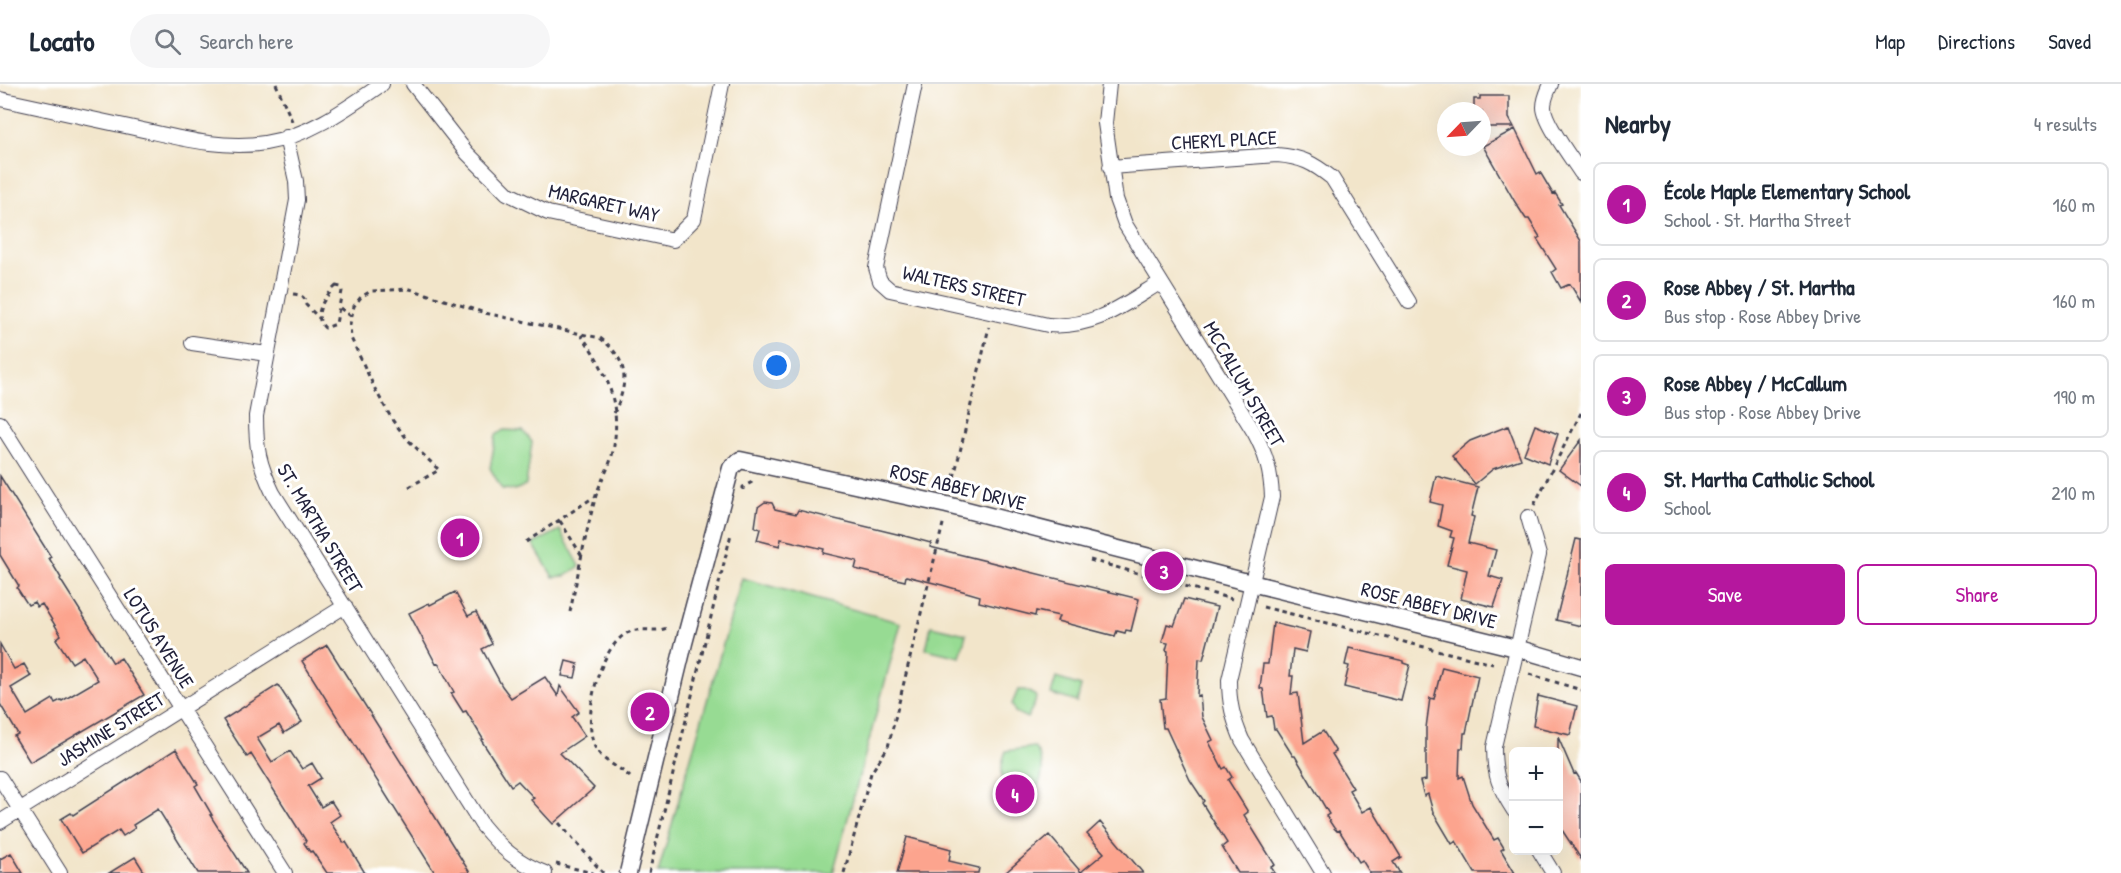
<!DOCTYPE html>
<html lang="en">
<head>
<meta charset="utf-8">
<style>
  body { margin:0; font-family:"Patrick Hand",sans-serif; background:#f6f6f7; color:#1f2937 }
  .controls { position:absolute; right:18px; bottom:18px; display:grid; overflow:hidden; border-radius:9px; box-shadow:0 6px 24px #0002 }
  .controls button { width:54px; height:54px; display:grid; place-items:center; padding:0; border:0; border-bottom:2px solid #e0e1e3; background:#fff; color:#1f2937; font:30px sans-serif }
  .compass { position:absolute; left:1437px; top:18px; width:54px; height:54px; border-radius:50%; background:#fff; box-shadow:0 6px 24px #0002; rotate:245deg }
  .you { position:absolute; left:777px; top:282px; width:21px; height:21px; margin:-15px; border:4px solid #fff; border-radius:50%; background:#1a73e8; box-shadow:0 0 0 9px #1a73e833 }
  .badge { display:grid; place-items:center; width:39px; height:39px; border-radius:50%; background:#b5179e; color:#fff; font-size:20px; font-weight:700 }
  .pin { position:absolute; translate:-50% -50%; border:3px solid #fff; box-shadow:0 2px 6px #0006 }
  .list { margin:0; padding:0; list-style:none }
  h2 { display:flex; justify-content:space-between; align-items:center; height:78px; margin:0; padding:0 24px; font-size:26px }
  h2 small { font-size:20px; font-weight:400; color:#747a83 }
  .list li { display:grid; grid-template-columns:39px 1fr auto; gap:18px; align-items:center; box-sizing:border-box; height:84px; margin:0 12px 12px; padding:0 12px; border:2px solid #e0e1e3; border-radius:9px }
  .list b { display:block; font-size:22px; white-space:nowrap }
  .list p { margin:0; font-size:20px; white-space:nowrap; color:#747a83 }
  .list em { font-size:20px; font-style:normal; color:#747a83 }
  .actions { display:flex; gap:12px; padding:18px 24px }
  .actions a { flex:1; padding:14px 0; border:2px solid #b5179e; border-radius:9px; text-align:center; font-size:21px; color:#b5179e }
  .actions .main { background:#b5179e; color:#fff }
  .icon { flex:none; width:33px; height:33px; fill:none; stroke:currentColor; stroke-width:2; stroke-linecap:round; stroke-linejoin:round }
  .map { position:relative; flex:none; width:1581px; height:789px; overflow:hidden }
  header { display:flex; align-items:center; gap:36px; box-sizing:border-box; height:84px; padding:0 30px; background:#fff; border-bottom:2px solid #e0e1e3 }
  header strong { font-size:28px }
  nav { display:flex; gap:33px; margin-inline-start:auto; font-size:21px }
  .search { width:420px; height:54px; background:#f6f6f7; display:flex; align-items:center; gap:15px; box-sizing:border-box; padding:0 21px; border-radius:33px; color:#747a83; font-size:22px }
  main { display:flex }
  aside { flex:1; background:#fff }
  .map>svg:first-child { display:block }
  .green { fill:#97db93; stroke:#5c7e67; stroke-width:1.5 }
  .building { fill:#fca48e }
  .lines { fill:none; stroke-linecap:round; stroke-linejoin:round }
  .minor-casing { stroke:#413f50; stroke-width:16 }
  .tertiary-casing { stroke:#413f50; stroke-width:19 }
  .path { stroke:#413f50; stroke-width:3; stroke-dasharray:4.5 4.5; stroke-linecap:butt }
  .minor { stroke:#fff; stroke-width:14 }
  .tertiary { stroke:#fff; stroke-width:16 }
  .labels { text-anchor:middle; stroke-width:6; stroke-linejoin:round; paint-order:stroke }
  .street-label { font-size:20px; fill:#22223b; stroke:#fff }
</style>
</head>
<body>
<header>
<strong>Locato</strong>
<div class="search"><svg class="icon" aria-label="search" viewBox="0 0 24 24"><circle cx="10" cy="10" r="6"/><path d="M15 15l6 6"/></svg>Search here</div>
<nav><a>Map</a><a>Directions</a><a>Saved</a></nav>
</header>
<main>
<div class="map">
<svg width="1581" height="789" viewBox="0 0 1581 789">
  <rect width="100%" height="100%" fill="#fff"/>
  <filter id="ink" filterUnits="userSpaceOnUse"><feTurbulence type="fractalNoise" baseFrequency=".0167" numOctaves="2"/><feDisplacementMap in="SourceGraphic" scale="12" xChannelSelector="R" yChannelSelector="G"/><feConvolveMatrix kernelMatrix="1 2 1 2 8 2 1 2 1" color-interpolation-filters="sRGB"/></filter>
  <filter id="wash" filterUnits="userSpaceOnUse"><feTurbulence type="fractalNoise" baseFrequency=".008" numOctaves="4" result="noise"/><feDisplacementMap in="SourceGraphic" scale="24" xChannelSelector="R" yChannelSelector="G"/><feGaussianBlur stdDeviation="1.35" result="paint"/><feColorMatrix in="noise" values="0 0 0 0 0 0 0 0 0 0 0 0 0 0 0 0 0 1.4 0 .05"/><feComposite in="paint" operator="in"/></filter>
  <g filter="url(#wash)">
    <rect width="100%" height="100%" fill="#f2e5ca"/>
    <path class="green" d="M504,346l19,1 9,11 -6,43 -11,5 -13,-1 -12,-21 6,-33z
      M560,446l20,36 -15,10 -12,1 -20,-33z
      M742,494l159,45 -68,250h-175z
      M931,542l35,8 -6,23 -34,-8z
      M1056,594l25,8 -4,16 -26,-8z
      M1018,606h7l11,6 -1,7 -8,15 -12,-6 -3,-8z
      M1034,663c13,16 10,38 -6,51h-10l-9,-3c-8,-16 -10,-27 -3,-44z"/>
    <g id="blocks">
      <path class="building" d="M1480,12h29v22l5,9h-32v-16h-8v-12h6z
        M1515,45l22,45 3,-2 13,22 2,-1 7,11 -3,1 22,36v61l-11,-18 -9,4 -9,-16 4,-3 -19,-30 3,-2 -11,-18h-3l-11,-17 -32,-56z
        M1535,341l23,9 -10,30 -24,-10z
        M1508,342l13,33 -28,10 -18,15 -23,-28 18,-15z
        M1581,356v46l-22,-16z
        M0,392l51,81 -2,1 12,20 -1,1 53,84 8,-5 23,37 -114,67 -16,-26 4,-2 -18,-30v-60l14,25 10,-5 7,12 -20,12 16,27 26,-16 2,4 6,-3 1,1 36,-21 -15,-24 -11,7 -16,-24 5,-4 -19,-31 -5,3 -3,-5 -6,3 -11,-17 2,-2 -19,-31z
        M1436,392l42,11 -7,29 3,1 -6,26 28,7 -7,26 14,4 -9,27 -33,-8 6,-29 -20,-5 7,-27 -4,-1 2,-6 -14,-5 4,-21 -12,-3z
        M765,418l7,1 3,6 21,5 2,-4 103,25 30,8 -1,4 209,52 -8,32 -5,-1 -1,3 -8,-2 -2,5 -58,-15 2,-5 -23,-5 -1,5 -56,-14 1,-6 -38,-11 -36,-9 -1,5 -50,-12 2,-8 -34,-8 1,-4 -43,-10 -1,7 -23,-6 3,-11 -5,-2 2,-14 1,-6z
        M1576,455l5,1v86l-25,-6z
        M455,508l13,24 8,-4 16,32 -10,5 20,37 9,12 34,-21 13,19 2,-10 19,26 -7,5 13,19 -25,17 34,35 -41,36 -22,-24 3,-2 -16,-17 -7,5 -30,-46 2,-1 -17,-28 -3,1 -12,-19 3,-1 -16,-29 -2,1 -27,-51 20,-10 1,2z
        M1184,515l33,8 -14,53 -4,-1 -2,37 3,-1 2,22 11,23 -4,2 14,27 3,-2 6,10 -4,3 20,32 -4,3 31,50 -4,2 4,6h-37l-16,-26 5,-4 -25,-40 2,-2 -14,-21 -24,-52h-3l-3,-29 6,-1 2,-47 -2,-1 2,-7 -6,-1 5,-18 7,2z
        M1273,539l37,9 -4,20 -13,-3 -3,27h3l-2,18 7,-1 6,50 19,-12 13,21 -4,2 21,34 -4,2 13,22 9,-5 30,50 -8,5 7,11h-30l-8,-13 -3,2 -20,-32 -2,1 -3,-3 -8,-12 3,-2 -34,-58h-2l-17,-27h-2l-2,-13 -5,1 -4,-28 -3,-1 3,-24h5z
        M327,561l87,138 56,90h-35l-133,-212z
        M1349,564l55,13v2l6,2 -9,36 -57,-14 5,-21 -4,-1z
        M566,577l12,3 -3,14 -13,-2z
        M1442,583l36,9 -12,57h-2l-1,15h-3l-1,30 4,-2 9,28 22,36 4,-2 6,10 -3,2 14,23h-40l-19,-32 -4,3 -19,-32 -5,-18 -4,2 -4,-15 6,-1v-52l4,-30 4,1z
        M278,601l24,37 -18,11 -5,-8 -22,13 15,24 18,-11 12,18 10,-6 9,15 -13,8 13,21 10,-6 9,14 -10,7 14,21 2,-1 19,31h-38l-15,-22 -2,1 -6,-9 2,-2 -55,-87 -4,3 -24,-37z
        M1538,612l39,10 -7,29 -37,-9z
        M1558,653l16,37 2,-1 5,8v78l-23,-35z
        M176,665l22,35 -3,2 17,29h-2l37,58h-49l-40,-64 -25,16 2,3 -12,8 -4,-6 -37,23 -21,-34 10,-6 2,2z
        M1100,738l43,51h-138l44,-38 32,37 23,-19 -17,-19z
        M907,753l44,12 -2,12 30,7 -1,5h-81z
        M11,769l12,20h-23v-14z
        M135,773l10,16h-36z"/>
    </g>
  </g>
  <g filter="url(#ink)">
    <use href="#blocks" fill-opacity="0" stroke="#413f50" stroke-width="1.5"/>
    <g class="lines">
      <defs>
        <path id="minor" d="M413,0l54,69 40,40 41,20 125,27 21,-21 28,-135
          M915,0l-39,184 4,13 10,9 158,35c46,4 75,-20 113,-43
          M1109,0l-4,39 11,76 9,25 129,208c12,22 17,40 18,65l-43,183c0,23 4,39 13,60l81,133
          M1551,0c-3,7 -7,14 -7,23 0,15 28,52 37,66
          M0,15c45,10 89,19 134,29 42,9 87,22 131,15 44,-7 81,-34 117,-59
          M286,53l10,44 1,19 -41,216c0,33 3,48 17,77l209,332c19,23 34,37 63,48
          M1110,83l167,-12c25,2 36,8 55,23l77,124
          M192,259l75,11
          M0,339l285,450
          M0,694l60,95
          M1514,727c-15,-23 -20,-36 -20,-64l45,-192 -11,-38
          M0,738l345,-216
          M1539,766l14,23"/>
        <path id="tertiary" d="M628,789l56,-230 47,-175 9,-8 207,45 304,78 265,65 65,19"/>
      </defs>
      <use href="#minor" class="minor-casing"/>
      <use href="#tertiary" class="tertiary-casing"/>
      <path class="path" d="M276,0l16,37
        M336,202l5,1 1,4 -6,33 -11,4c-14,-14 0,-31 11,-42z
        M293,210c8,1 12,2 13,11l13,13
        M340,224l12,9
        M952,402l37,-159
        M409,403l30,-17 -31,-30 -15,-19 -17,-30 -25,-53 -1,-14 4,-18 7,-9 10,-6 39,-2 75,24 115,25c29,22 29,44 14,75
        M743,406v-3l13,-7
        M1534,421l47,-92
        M560,437l22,35
        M526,458l68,-45
        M1090,476l142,39
        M1263,523l230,57
        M570,528c8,-38 15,-76 25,-113 4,-16 15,-31 18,-48 9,-45 -6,-81 -32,-116
        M1529,590l52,16
        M630,693c-11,-11 -27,-14 -35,-30 -13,-28 3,-98 32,-114 13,-7 27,0 40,-5
        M559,739l44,50
        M556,780l37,9
        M649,789l82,-339
        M844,789l27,-100 17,-26 56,-227"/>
      <use href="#minor" class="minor"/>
      <use href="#tertiary" class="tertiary"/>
    </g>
  </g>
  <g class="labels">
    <g class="street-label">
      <text transform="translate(1224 56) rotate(-3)" y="7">CHERYL PLACE</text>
      <text transform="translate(604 119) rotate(13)" y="7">MARGARET WAY</text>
      <text transform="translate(964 202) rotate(13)" y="7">WALTERS STREET</text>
      <text transform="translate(1244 300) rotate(60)" y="7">MCCALLUM STREET</text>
      <text transform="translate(958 403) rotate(14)" y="7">ROSE ABBEY DRIVE</text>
      <text transform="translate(320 444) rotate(59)" y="7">ST. MARTHA STREET</text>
      <text transform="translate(1429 521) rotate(14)" y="7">ROSE ABBEY DRIVE</text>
      <text transform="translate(159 554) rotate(58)" y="7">LOTUS AVENUE</text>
      <text transform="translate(111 645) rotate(-32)" y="7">JASMINE STREET</text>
    </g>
  </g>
</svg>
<div class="controls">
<button>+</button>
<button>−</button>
</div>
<svg class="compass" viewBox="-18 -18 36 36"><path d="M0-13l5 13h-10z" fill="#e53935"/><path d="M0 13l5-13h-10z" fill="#747a83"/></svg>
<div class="you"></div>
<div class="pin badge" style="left:460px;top:454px">1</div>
<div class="pin badge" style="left:650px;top:628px">2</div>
<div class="pin badge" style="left:1164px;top:487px">3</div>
<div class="pin badge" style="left:1015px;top:710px">4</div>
</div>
<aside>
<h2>Nearby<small>4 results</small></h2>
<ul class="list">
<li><span class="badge">1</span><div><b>École Maple Elementary School</b><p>School · St. Martha Street</p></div><em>160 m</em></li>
<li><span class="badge">2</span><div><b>Rose Abbey / St. Martha</b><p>Bus stop · Rose Abbey Drive</p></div><em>160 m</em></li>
<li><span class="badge">3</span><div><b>Rose Abbey / McCallum</b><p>Bus stop · Rose Abbey Drive</p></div><em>190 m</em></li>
<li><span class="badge">4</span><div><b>St. Martha Catholic School</b><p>School</p></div><em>210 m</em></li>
</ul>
<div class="actions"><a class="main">Save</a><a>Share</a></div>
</aside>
</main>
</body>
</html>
